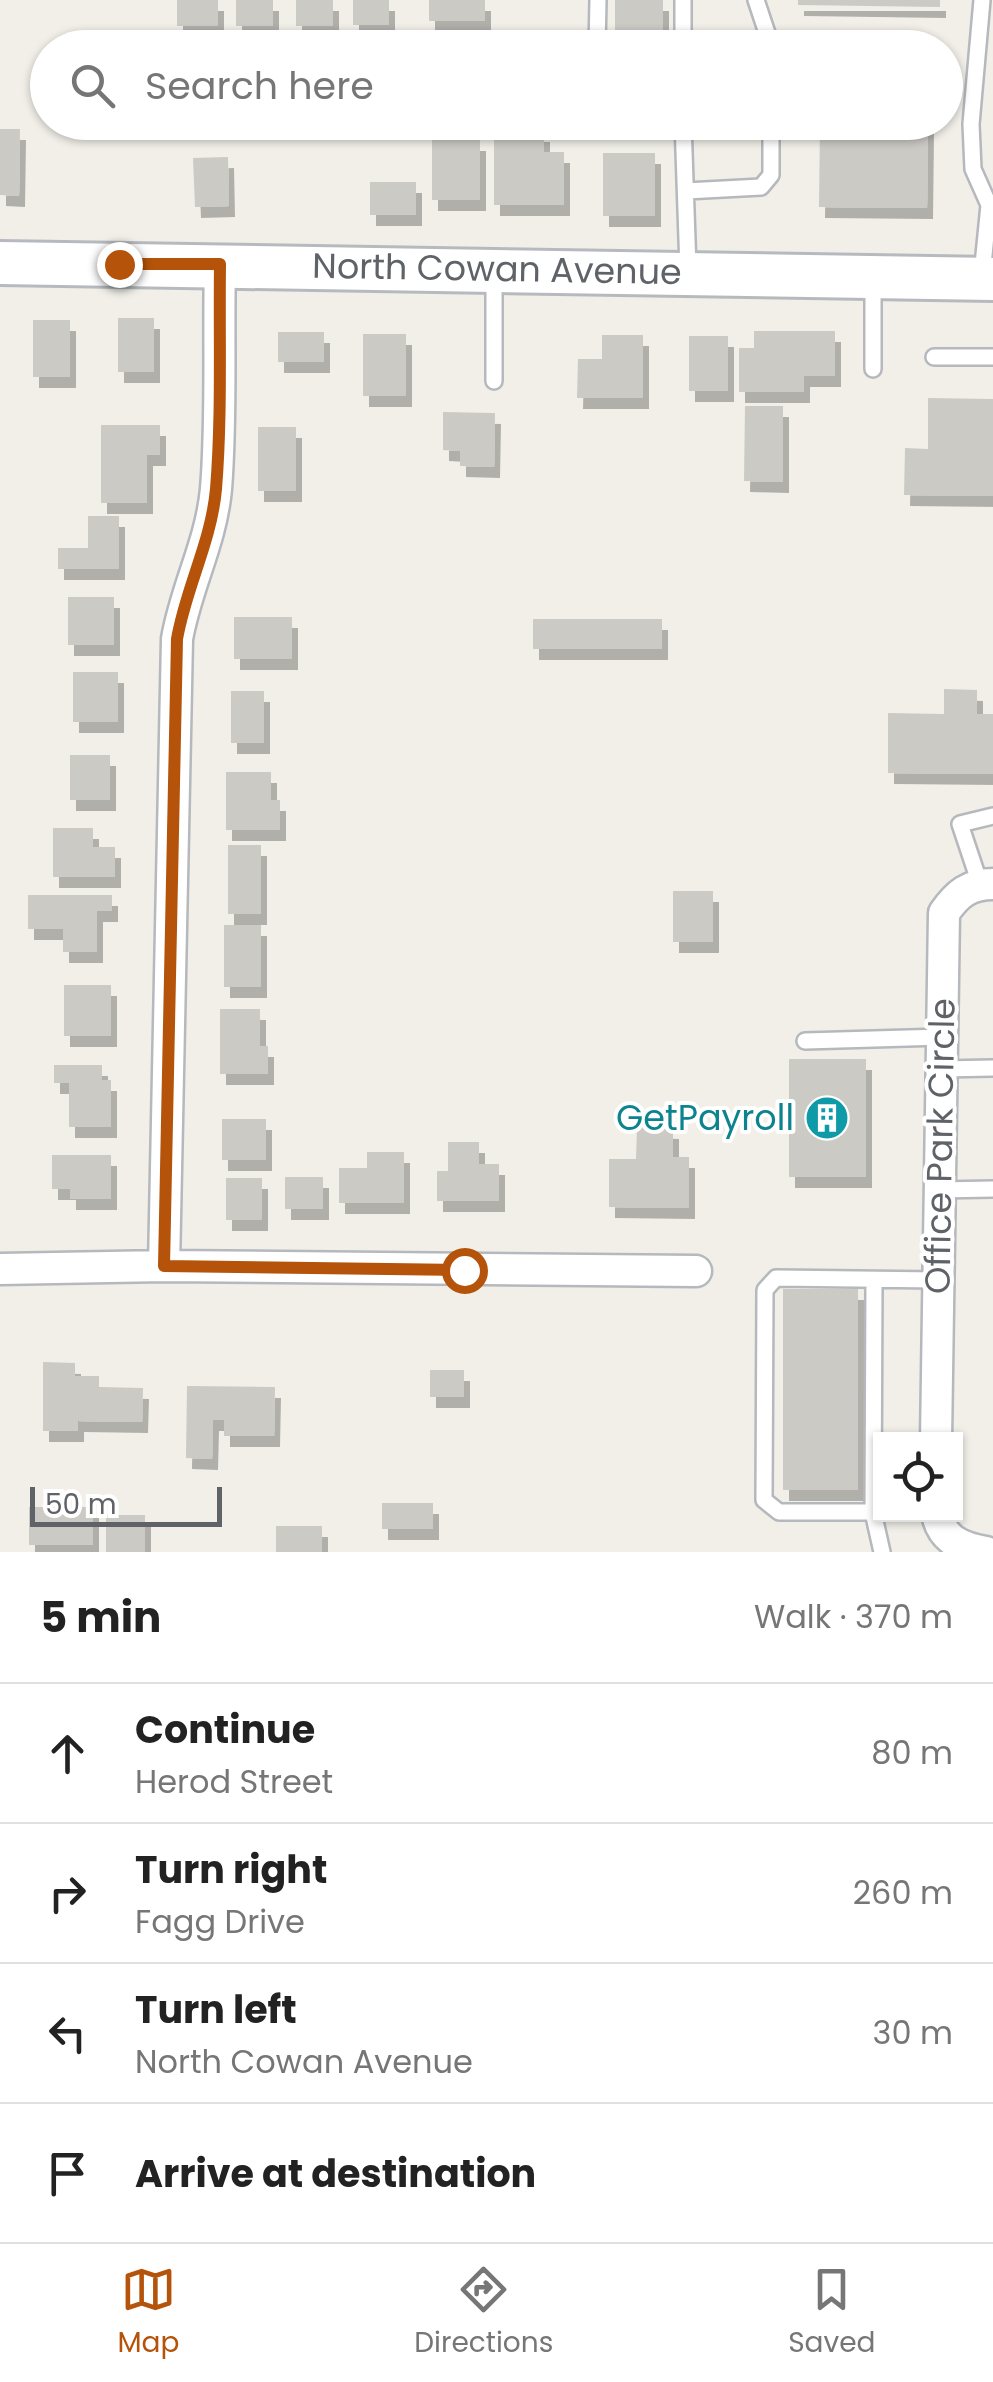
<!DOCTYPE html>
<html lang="en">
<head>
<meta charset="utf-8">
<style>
  body { margin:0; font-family:Poppins,sans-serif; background:#f2f2f2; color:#222 }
  .controls { position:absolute; right:30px; bottom:30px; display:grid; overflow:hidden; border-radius:0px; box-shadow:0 2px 8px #0004 }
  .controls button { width:90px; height:90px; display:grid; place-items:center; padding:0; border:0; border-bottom:2px solid #e0e0e0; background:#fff; color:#222; font:50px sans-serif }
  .scale { position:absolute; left:30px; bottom:25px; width:192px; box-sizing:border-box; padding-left:10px; border:5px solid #5f6368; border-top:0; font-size:28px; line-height:35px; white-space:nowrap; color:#5f6368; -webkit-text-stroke:8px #fff; paint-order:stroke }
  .stop { position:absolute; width:30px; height:30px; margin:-22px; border:8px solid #b45309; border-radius:50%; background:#fff }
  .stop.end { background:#b45309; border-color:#fff; box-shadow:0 2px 10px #0008 }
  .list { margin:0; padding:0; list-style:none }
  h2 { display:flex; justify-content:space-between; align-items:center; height:130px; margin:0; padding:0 40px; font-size:42px }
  h2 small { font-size:32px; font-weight:400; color:#767676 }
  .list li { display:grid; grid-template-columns:65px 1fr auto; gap:30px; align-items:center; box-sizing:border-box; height:140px; padding:0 40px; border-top:2px solid #e0e0e0 }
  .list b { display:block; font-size:38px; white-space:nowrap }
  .list p { margin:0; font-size:32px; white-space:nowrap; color:#767676 }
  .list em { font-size:32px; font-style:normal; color:#767676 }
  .icon { flex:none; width:55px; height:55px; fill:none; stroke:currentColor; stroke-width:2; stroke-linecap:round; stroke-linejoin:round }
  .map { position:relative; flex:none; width:993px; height:1552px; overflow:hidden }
  .search { position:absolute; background:#fff; box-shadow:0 2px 8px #0004; left:30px; right:30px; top:30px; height:110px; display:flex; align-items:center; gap:25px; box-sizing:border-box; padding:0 35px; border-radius:55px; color:#767676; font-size:38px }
  .sheet { height:690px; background:#fff }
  nav { display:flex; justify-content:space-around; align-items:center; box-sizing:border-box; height:140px; border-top:2px solid #e0e0e0; background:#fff; font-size:28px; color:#767676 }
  nav a { display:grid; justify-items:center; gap:5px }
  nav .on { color:#b45309 }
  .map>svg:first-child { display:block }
  .building { fill:#cccac5; filter:url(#shadow) }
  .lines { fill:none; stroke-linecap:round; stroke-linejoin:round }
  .lane-casing { stroke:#b5b8bc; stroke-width:20 }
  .street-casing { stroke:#b5b8bc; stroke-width:35 }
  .secondary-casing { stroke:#b6babf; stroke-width:48 }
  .lane { stroke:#fff; stroke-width:15 }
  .street { stroke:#fff; stroke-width:30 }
  .secondary { stroke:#fff; stroke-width:42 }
  .route { stroke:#b45309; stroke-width:12 }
  .labels { text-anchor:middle; stroke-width:8; stroke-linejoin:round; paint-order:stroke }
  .street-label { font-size:35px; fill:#5f6368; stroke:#fff }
  .culture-label { font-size:35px; fill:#0d838f; stroke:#fff; text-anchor:end }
</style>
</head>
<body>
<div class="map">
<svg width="993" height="1552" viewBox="0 0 993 1552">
  <defs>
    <filter id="shadow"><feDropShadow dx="6" dy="11" stdDeviation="0" flood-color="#0004"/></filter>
  </defs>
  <rect width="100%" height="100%" fill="#f1efe8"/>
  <path class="building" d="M177,0h41v26h-41z
    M236,0h37v26h-37z
    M296,0h37v26h-37z
    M353,0h36v25h-36z
    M429,0h56v21h-56z
    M615,0h48v48h-48z
    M798,0h142v7l-142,-2z
    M820,38h108v10h-108z
    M820,122h108l-1,86 -108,-1z
    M0,129h20l-1,67 -19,-1z
    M494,131h50v21h20v53h-70z
    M432,140h48v60h-48z
    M603,153h52v63h-52z
    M228,157l1,49 -34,1 -2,-49z
    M370,182h46v33h-46z
    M118,318h36v54h-36z
    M33,320h37v57h-37z
    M754,331h81v45h-31v16h-65v-44h15z
    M278,332h46v30h-46z
    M363,334h43v62h-43z
    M602,335h41v63h-66l1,-39h24z
    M689,336h39v55h-39z
    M928,398l65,1v97l-89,-1 1,-47 23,1z
    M745,406h38v76l-39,-1z
    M443,412l52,1 -1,54 -34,-1v-15l-17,-1z
    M101,425h59v30h-13v48h-46z
    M258,427h38v64h-38z
    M88,516h31v53h-61v-21h30z
    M68,597h46v48h-46z
    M234,617h58v42h-58z
    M533,619h129v30h-129z
    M73,672h45v50h-45z
    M944,689l33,1v24h16v60l-105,-1v-60l56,1z
    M231,691h33v52h-33z
    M70,755h40v45h-40z
    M226,772h45v28h9v30h-54z
    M53,828h40v19h22v30h-62z
    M228,845h33v69h-33z
    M673,891h40v51h-40z
    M28,895h84v16h-15v41h-34v-23h-35z
    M224,925h37v62h-37z
    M64,985h47v51h-47z
    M220,1009h40v37h8v28h-48z
    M789,1059h77v118h-77z
    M54,1065h48v15h9v47h-42v-44h-15z
    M222,1119h44v41h-44z
    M637,1127l36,1v29h16v51l-80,-1v-48h27z
    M448,1142h31v22h20v37h-62v-30h11z
    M367,1152h37v51h-65v-35h28z
    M52,1155h59v44h-41v-10h-18z
    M285,1177h38v32h-38z
    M226,1178h36v42h-36z
    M783,1289h75v201h-75z
    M43,1362l32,1v13h24v11l44,1 -1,34 -64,-1v10h-35z
    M430,1370h34v27h-34z
    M187,1386l88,1 -1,49h-50v-16h-11l-1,39 -26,-1z
    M382,1503h51v26h-51z
    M29,1507h64v38h-64z
    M106,1515h39v37h-39z
    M276,1526h46v26h-46z"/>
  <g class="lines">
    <defs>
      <path id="lane" d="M683,0v48
        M756,0l16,48
        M597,48l1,-48
        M683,122l5,147
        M686,191l75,-4 10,-12v-53
        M494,274v107
        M982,275l7,-70 -16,-36 -2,-45 11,-124
        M934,357h59
        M873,369v-88
        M980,884l-20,-60 33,-8
        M805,1041l137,-4
        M941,1069l52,-1
        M938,1190l55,-1
        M874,1280l-1,232h7
        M882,1552l-9,-40h-94l-15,-12 1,-210 11,-12 162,2"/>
      <path id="street" d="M164,1266l13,-627c9,-52 34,-96 39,-150 6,-74 2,-150 4,-225
        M0,1269l164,-3 532,5
        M936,1440l8,-527c13,-19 25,-29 49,-29
        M937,1514c5,26 25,34 49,38"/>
      <path id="secondary" d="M0,263l993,16"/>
    </defs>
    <use href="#lane" class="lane-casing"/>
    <use href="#street" class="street-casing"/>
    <use href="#secondary" class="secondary-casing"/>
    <use href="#lane" class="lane"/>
    <use href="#street" class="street"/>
    <use href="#secondary" class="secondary"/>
  </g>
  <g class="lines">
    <path class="route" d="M119,264h101c-1,75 2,151 -4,225 -5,54 -30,98 -39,150l-13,627 300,4"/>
  </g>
  <defs>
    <symbol id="building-disc" viewBox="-11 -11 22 22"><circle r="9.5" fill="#0f9aa8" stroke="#fff"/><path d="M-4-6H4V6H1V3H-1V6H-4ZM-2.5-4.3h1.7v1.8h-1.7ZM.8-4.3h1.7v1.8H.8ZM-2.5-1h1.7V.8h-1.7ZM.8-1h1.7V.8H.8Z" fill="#fff"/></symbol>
  </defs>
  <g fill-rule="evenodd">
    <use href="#building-disc" x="802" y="1093" width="50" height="50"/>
  </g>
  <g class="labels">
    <g class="street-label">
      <text transform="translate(497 269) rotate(1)" y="12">North Cowan Avenue</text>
      <text transform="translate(940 1146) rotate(-89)" y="12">Office Park Circle</text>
    </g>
    <g class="culture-label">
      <text x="794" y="1130">GetPayroll</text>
    </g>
  </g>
</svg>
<div class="controls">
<button><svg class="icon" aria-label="locate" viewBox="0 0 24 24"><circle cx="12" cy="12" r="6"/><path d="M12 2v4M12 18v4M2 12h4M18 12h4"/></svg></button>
</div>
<div class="scale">50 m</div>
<div class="stop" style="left:464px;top:1270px"></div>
<div class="stop end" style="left:119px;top:264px"></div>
<div class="search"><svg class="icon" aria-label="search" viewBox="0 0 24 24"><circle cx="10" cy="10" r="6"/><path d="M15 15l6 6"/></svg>Search here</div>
</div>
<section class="sheet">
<h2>5 min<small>Walk · 370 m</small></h2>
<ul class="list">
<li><svg class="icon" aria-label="ahead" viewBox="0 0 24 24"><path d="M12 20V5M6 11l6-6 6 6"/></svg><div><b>Continue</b><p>Herod Street</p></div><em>80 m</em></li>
<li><svg class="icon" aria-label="right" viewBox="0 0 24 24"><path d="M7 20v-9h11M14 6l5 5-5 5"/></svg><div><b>Turn right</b><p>Fagg Drive</p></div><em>260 m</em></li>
<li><svg class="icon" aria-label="left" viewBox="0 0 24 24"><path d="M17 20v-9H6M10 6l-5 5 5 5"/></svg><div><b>Turn left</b><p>North Cowan Avenue</p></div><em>30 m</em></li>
<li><svg class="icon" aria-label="arrive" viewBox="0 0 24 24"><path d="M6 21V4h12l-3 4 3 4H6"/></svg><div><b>Arrive at destination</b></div></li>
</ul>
</section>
<nav>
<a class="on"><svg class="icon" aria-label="map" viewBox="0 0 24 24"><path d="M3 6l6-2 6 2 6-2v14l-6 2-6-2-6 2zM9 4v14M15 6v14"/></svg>Map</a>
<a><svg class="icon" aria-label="directions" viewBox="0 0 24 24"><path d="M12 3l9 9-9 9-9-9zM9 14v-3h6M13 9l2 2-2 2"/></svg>Directions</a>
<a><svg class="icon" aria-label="saved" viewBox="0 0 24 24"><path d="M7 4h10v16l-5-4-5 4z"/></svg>Saved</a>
</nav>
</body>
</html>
